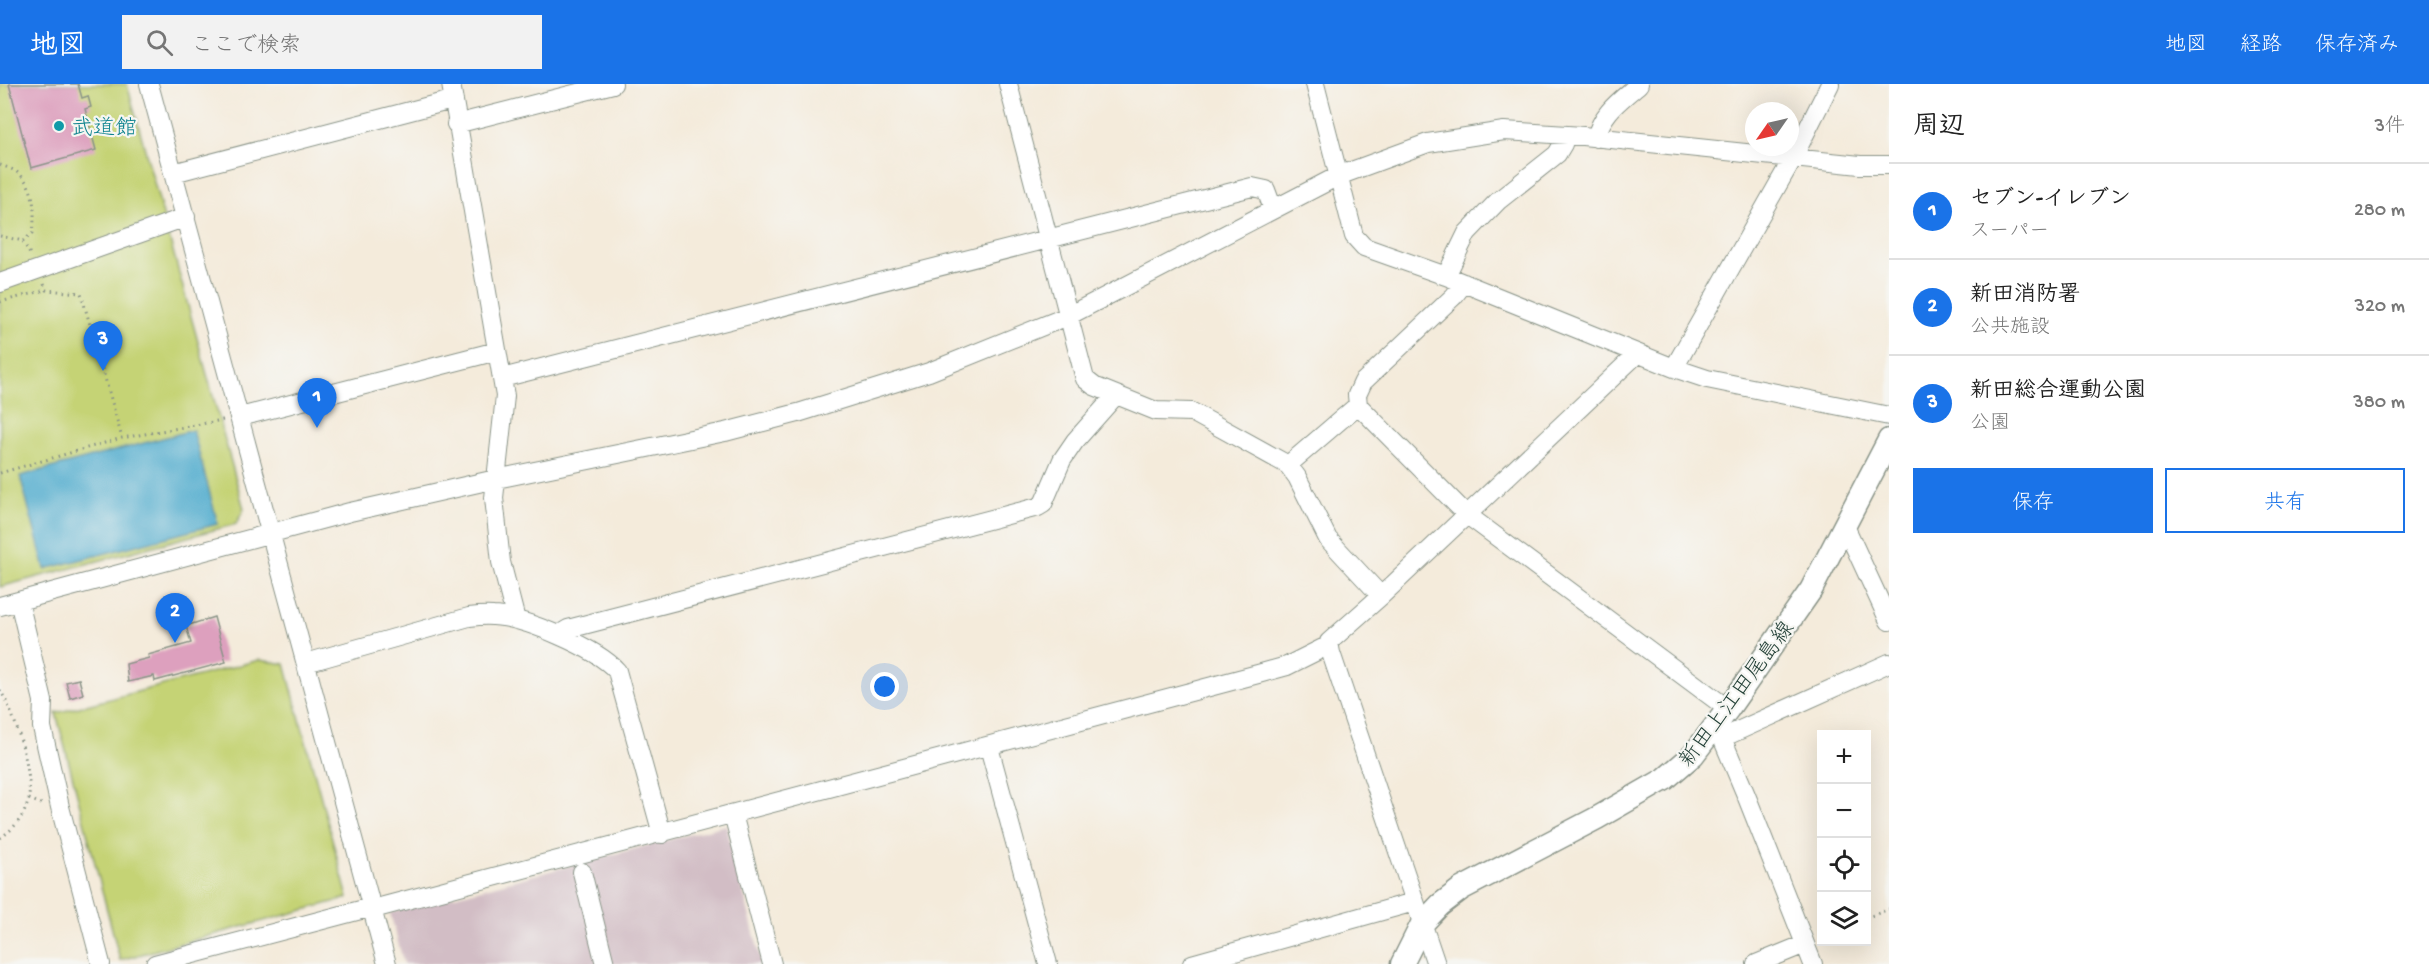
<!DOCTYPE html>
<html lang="ja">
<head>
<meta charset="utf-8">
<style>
  body { margin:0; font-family:"Gochi Hand","Klee One",sans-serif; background:#f2f2f2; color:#222 }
  .controls { position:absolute; right:18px; bottom:18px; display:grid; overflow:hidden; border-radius:0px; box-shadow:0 6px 24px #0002 }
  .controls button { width:54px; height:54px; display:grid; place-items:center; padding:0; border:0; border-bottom:2px solid #e0e0e0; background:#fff; color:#222; font:30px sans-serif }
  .compass { position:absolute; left:1745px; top:18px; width:54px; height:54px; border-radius:50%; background:#fff; box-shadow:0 6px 24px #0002; rotate:236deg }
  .you { position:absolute; left:885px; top:603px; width:21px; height:21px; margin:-15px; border:4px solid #fff; border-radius:50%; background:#1a73e8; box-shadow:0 0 0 9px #1a73e833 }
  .badge { display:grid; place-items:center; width:39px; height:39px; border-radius:50%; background:#1a73e8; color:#fff; font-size:20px; font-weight:700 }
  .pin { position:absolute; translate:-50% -50px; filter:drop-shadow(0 2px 3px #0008) }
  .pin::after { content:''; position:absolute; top:32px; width:21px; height:18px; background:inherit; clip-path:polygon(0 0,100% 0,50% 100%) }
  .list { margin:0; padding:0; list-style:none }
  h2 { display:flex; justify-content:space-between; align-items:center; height:78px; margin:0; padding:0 24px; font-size:26px }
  h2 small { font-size:20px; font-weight:400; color:#767676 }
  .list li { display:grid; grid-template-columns:39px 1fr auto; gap:18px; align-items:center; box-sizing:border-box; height:96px; padding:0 24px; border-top:2px solid #e0e0e0 }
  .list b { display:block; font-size:22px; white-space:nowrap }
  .list p { margin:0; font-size:20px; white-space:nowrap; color:#767676 }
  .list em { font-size:20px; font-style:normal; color:#767676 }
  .actions { display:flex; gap:12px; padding:18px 24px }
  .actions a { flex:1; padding:14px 0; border:2px solid #1a73e8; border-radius:0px; text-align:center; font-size:21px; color:#1a73e8 }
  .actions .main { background:#1a73e8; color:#fff }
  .icon { flex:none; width:33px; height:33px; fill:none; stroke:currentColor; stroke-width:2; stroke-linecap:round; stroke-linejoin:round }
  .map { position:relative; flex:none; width:1889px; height:880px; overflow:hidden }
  header { display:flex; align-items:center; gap:36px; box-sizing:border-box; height:84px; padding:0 30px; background:#1a73e8; color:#fff }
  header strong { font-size:28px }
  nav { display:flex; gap:33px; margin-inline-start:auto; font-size:21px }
  .search { width:420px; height:54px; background:#f2f2f2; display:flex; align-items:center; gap:15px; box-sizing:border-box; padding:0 21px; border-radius:0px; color:#767676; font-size:22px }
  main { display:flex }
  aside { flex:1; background:#fff }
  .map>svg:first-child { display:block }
  .industrial { fill:#d2bdc5 }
  .green { fill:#c5d375; stroke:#728854; stroke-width:1.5 }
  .water { fill:#4fabcd; stroke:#377480; stroke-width:1.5 }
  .building { fill:#dda0be }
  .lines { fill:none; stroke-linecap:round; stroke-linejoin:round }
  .minor-casing { stroke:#8a9488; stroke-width:20 }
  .major-casing { stroke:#8a9488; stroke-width:25 }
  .path { stroke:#8a9488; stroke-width:3; stroke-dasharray:1.5 4.5; stroke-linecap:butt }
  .minor { stroke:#fff; stroke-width:18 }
  .major { stroke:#fff; stroke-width:22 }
  .culture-dot { fill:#0f9aa8; stroke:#f6f6f2; stroke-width:2 }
  .labels { text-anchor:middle; stroke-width:4.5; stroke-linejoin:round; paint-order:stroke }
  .culture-label { font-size:22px; fill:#0d838f; stroke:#f6f6f2; text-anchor:start }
  .street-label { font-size:22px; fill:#1f3d34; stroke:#f6f6f2 }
</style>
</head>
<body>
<header>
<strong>地図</strong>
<div class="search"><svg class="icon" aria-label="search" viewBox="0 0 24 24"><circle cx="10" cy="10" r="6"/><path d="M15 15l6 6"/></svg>ここで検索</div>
<nav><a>地図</a><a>経路</a><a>保存済み</a></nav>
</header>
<main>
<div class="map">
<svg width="1889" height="880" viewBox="0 0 1889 880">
  <rect width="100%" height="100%" fill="#f6f6f2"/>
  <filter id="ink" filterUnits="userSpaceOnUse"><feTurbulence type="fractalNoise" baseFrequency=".0167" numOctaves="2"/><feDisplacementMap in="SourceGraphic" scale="12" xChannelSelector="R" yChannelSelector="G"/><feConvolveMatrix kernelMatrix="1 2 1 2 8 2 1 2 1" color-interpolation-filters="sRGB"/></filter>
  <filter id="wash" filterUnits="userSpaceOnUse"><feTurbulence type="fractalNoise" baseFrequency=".008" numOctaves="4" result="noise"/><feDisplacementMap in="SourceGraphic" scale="24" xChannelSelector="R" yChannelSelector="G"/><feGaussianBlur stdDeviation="1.35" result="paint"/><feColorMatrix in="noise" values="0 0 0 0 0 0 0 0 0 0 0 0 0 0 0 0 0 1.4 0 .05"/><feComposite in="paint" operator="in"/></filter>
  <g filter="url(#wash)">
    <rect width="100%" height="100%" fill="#f4ebdb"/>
    <path class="industrial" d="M726,741l36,139h-358l-14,-51z"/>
    <path class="green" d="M0,0h127l117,425 -8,15 -236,63z
      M259,576l26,4 63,234 -228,62 -64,-247z"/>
    <path class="water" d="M193,346l25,94 -173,45 -25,-93z"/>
    <g id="blocks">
      <path class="building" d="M9,0h69l4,14 6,-2 3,11 -6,2 11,41 -65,18z
        M214,533l12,45 -71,19 -1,-5 -26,6 -2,-18 23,-6 -1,-3 43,-12 -5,-17z
        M79,595l4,15 -13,4 -4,-16z"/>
    </g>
  </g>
  <g filter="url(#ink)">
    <use href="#blocks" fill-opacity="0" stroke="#8a9488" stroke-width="1.5"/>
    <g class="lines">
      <defs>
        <path id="minor" d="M149,0l238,880
          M451,0l54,312 -11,102 7,64 15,58
          M1008,0l77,295 9,7 62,25 36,1 96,53 9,12 31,62 53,57
          M1315,0l39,152 10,11 82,29 228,92 33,11 182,37
          M456,40l157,-40
          M1596,54c6,-26 24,-37 43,-54
          M173,89l279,-73
          M1446,192l21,-43 31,-32 59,-47 6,-10 2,-9
          M0,199l186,-66
          M1464,199l-10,13 -91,86 -6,13 1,10 108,109 262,195
          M1674,284l119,-210 37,-74
          M502,294l750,-191 14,3 7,19
          M240,333l257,-66
          M1288,381l70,-60
          M1845,442l44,95
          M19,517l24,100 -1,26 18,80 41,157
          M0,522l350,-94 146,-33 229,-47 73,-19 131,-41 139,-56 270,-140 90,-33 76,-12 79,5 277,29h29
          M558,551l10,-6 470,-122 5,-3 19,-44 13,-19 40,-45
          M306,579l163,-46c8,-1 16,-2 24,-1 30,1 104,32 124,55l45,163
          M1715,644l7,10 24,57 67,169
          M1722,654l167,-75
          M989,663l59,217
          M733,730l39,150
          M582,788l23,92
          M373,825l885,-235 29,-8 42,-21
          M155,880l217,-57
          M1192,880l222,-62
          M1436,880l-105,-311 -2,-11 52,-46 256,-242
          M1756,880l49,-20"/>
        <path id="major" d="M1402,880l20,-40 18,-19 21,-16 136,-71 68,-39 28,-24 35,-46 83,-119 78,-150"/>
      </defs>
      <use href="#minor" class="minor-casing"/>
      <use href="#major" class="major-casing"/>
      <path class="path" d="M0,81c5,2 14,4 18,8 18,14 17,40 15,60l-10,8
        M0,152l23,5 8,15
        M44,200l2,6 35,3 41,145
        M0,218l46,-12
        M0,389l122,-35 101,-18
        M0,606c15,24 32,79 29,107 -3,18 -15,32 -29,41
        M29,715l15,6
        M1866,834l23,-9"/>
      <use href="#minor" class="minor"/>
      <use href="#major" class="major"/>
    </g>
  </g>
  <circle class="culture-dot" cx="59" cy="42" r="6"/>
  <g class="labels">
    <g class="culture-label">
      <text x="71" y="50">武道館</text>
    </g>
    <g class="street-label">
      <text transform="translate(1735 609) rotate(-53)" y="8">新田上江田尾島線</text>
    </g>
  </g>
</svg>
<div class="controls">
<button>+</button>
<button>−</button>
<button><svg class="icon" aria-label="locate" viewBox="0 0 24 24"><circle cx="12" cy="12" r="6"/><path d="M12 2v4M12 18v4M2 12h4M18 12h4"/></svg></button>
<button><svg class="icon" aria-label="layers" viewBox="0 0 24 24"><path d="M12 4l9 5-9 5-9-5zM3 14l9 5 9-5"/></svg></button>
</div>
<svg class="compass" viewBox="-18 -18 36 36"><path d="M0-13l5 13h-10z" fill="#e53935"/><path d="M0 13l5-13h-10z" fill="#767676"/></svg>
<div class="you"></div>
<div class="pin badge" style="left:317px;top:344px">1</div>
<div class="pin badge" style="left:175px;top:559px">2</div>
<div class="pin badge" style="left:103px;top:287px">3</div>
</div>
<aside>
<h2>周辺<small>3件</small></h2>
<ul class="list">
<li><span class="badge">1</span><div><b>セブン-イレブン</b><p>スーパー</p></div><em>280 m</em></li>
<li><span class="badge">2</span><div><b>新田消防署</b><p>公共施設</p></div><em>320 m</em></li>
<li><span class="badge">3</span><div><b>新田総合運動公園</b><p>公園</p></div><em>380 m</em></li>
</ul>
<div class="actions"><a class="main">保存</a><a>共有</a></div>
</aside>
</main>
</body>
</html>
